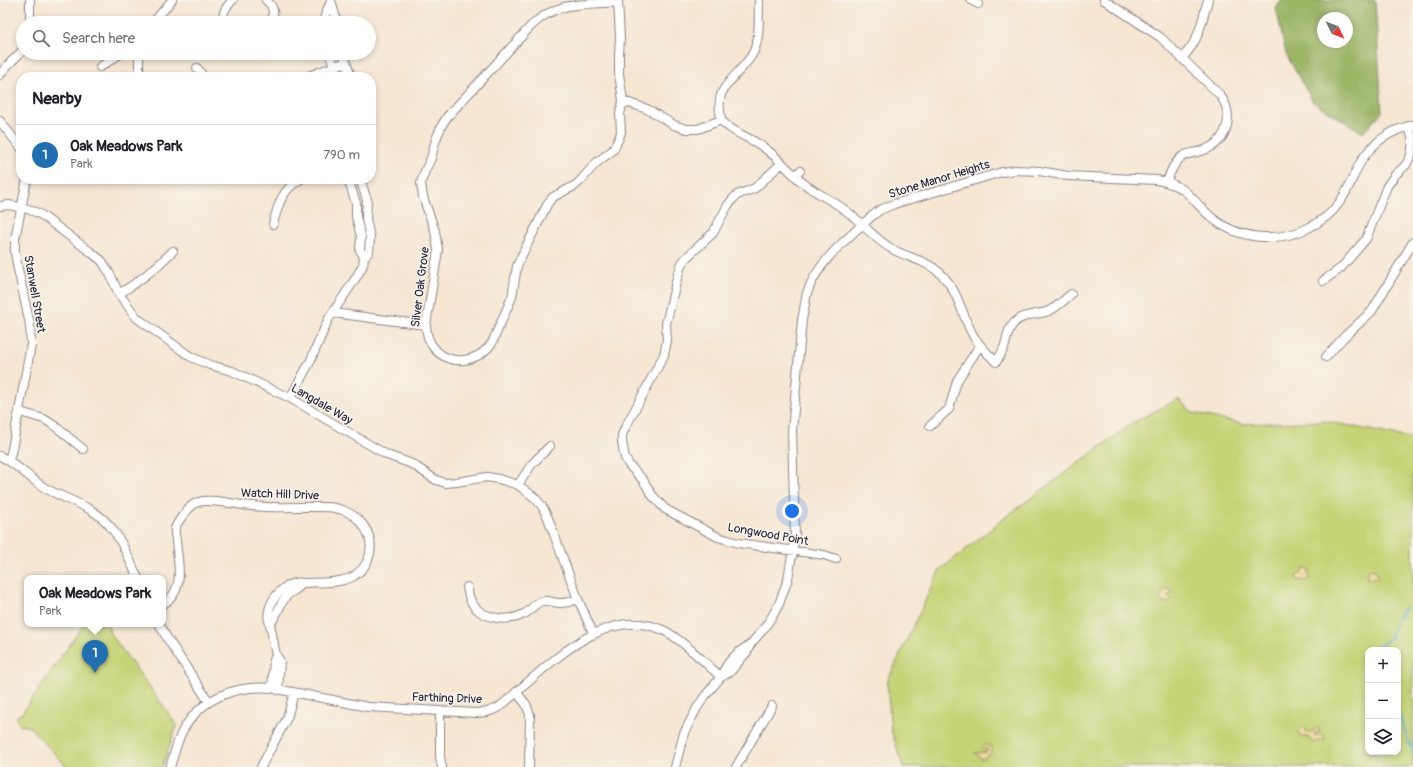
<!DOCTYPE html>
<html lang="en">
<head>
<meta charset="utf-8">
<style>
  body { margin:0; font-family:Pangolin,sans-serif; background:#f6f6f6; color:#202124 }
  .controls { position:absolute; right:12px; bottom:12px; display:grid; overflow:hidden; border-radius:8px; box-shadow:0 2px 6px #0003 }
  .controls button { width:36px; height:36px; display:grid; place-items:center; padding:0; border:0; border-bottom:1px solid #e0e0e0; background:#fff; color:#202124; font:20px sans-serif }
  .compass { position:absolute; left:1317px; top:12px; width:36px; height:36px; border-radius:50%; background:#fff; box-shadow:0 2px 6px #0003; rotate:133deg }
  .you { position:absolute; left:792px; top:511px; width:14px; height:14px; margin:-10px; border:3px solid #fff; border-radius:50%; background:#1a73e8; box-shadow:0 0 0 6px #1a73e833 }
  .badge { display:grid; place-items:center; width:26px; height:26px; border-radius:50%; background:#1f6fb2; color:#fff; font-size:13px; font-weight:700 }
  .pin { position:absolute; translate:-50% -33px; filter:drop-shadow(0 1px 2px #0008) }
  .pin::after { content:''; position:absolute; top:21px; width:14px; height:12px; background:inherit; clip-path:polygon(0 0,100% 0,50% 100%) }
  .popup { position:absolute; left:24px; top:575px; width:142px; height:52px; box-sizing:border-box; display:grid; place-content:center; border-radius:8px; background:#fff; filter:drop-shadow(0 1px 3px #0005); font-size:13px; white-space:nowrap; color:#757577 }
  .popup b { font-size:15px; color:#202124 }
  .popup::after { content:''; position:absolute; left:50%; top:100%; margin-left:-8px; border:8px solid transparent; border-top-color:#fff }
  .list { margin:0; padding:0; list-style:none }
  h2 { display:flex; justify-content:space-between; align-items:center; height:52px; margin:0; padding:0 16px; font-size:17px }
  h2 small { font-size:13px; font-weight:400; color:#757577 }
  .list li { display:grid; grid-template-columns:26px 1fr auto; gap:12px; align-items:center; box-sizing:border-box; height:60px; padding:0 16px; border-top:1px solid #e0e0e0 }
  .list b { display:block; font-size:15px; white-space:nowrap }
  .list p { margin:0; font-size:13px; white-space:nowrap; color:#757577 }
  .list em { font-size:13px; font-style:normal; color:#757577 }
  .icon { flex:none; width:22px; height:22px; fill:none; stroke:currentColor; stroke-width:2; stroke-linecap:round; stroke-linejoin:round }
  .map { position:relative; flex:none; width:1413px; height:767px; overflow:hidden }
  .search { position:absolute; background:#fff; box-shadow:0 2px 6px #0003; left:16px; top:16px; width:360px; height:44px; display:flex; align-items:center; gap:10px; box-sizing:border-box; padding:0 14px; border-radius:22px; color:#757577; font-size:15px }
  .panel { position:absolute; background:#fff; box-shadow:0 2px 6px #0003; left:16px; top:72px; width:360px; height:112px; border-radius:16px }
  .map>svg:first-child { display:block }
  .green { fill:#c5d477; stroke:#747b59; fill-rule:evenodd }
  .forest { fill:#9cb668; stroke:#5f6c52; fill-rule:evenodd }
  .sand { fill:#eeda9e; stroke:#887e6c }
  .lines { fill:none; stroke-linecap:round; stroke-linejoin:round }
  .stream { stroke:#64b6df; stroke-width:2 }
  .minor-casing { stroke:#8c8486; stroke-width:10 }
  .minor { stroke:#fff; stroke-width:8 }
  .labels { text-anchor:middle; stroke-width:3.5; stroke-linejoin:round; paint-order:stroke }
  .street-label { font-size:12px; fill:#22223b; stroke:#f7f3e8 }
</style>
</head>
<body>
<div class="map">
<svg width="1413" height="767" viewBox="0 0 1413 767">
  <rect width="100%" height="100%" fill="#f7f3e8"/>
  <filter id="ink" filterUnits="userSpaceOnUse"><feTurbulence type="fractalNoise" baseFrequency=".025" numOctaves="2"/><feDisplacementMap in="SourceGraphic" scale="8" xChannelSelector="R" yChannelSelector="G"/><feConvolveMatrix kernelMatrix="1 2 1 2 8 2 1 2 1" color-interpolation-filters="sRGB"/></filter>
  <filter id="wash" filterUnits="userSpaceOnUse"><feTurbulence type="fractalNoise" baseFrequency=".012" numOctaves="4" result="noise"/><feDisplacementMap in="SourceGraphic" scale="16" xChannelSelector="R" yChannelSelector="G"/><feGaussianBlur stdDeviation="0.9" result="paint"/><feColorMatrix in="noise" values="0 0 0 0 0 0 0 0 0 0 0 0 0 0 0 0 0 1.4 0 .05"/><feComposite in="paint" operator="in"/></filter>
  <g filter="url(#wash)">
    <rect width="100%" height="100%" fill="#f6e6d2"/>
    <path class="green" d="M1178,399l15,14 50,11 83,-3 87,18v328h-510l-12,-37 -4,-48 52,-111 69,-56 126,-93zM1368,650h30v102h-30z
      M84,624h23l3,9 67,92 -15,42h-95l-37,-40 -10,-2 -4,-4 2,-6 4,-2z"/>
    <path class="forest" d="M1282,0h93l7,112 -19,21 -50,-31 -27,-48 -10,-46zM1323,18h24v24h-24z"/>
    <path class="sand" d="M1304,568h3l2,2v9l-3,2 -9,-1 -1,-4 5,-3z
      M1368,569l8,1 2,8 -2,1 -2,-2 -3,2 -5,-1z
      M1166,589l5,1 2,3 -6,3 4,4 -3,3 -6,-1 -2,-3v-3z
      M1303,726l2,1 1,4c5,3 7,-1 11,-3h2l1,3 -6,2v2h10v6l-5,-1 -6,3 -5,-6h-8l-2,-6z
      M984,745l7,1 1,2 -2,6 -8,5 -7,-6 12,-1 1,-3h-4l-2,-2z"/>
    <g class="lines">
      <path class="stream" d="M1374,650l16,-12 7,-18 8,-13
        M1398,712l15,41"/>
    </g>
  </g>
  <g filter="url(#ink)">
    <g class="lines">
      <defs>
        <path id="minor" d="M30,0v23
          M266,0c8,7 10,15 3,23
          M331,0l6,23
          M618,0l2,38 -1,16v20l4,27 -3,13 1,18 -2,6 -6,12 -17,13 -15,17 -5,5 -23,12 -5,6 -28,56 -3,7 -5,31 -20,46c-22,30 -65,19 -66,-18l12,-75 -3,-19 -12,-34 -2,-14 4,-12 6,-13 5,-19 6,-14 5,-8 84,-91c27,-26 53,-21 87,-24
          M971,0l7,4
          M1104,0l56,37 60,58c14,19 9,44 -13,54 -8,4 -17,3 -24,7 -9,6 -13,16 -16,26
          M153,23l19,-23
          M224,23c-3,-10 2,-16 9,-23
          M324,23l2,-11 5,-10
          M139,53v15l2,9
          M328,53l7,13 3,11
          M343,53l8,24
          M1182,58c18,-18 19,-35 26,-58
          M100,67l20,-13 3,-1
          M197,68l7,9
          M0,75l5,-7 18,-18
          M306,77l40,-15
          M623,101l24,8 27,16 12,4h12l23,-9c11,13 28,17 42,27 12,8 22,19 32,29
          M721,120c-1,-8 -3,-17 0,-25 4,-13 25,-28 32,-42 8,-16 5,-36 6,-53
          M0,121l21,27
          M782,163l-27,25 -18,7 -4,4 -5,6 -15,28 -27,25 -4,5 -5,15 -11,46 1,16 -3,15 -39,73 -3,7v7l3,16 4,7 14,15 9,15 13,14 53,28 20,6 86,12 12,4
          M800,171l-5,5c16,16 33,21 50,34 17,12 29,29 47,39 16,9 34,11 48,24 20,19 21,42 34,64 6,9 14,17 22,25 4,-6 7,-11 9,-17 2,-8 3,-16 9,-22 9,-9 21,-8 32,-11 10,-3 17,-11 25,-18
          M348,179l8,24v14l5,19 -1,14 4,7
          M0,206l9,-1 19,4 12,5 52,39 10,8 8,13 9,20 18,24 54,39 19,8 22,6 58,27 97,57 25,9 24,16 10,3 10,-1 31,-5 12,2 19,6 16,12 8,9 6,12 30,81 15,34
          M273,224c5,-19 9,-35 28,-45
          M1323,281l18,-13 25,-29 21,-53 8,-11 11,-10 5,-10 2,-14 -4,-15
          M119,294c20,-12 37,-26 54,-43
          M333,313l93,12
          M1326,357l18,-20 28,-26 41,-69
          M290,398l20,-36 18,-42 29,-44 6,-11 1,-8 5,-5 1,-15 -4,-18 1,-19 -7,-21
          M20,412l24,7 11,7 28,23
          M930,426l19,-17 8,-28 23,-36
          M0,456c17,8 29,22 45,32 14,8 30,13 44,21 28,15 36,42 49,69
          M9,460l3,-11 19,-104 -1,-20 -12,-56 -3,-16v-14l12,-60
          M518,485l14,-21 18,-18
          M467,587c1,3 1,8 3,12 8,20 37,24 54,15 7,-3 10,-11 18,-13 6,-1 12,2 18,2 7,0 12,-2 18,-4
          M163,604c23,-13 15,-40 13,-63 0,-3 -2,-8 -1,-12 1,-5 6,-11 9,-15 4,-5 9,-10 14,-12 15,-4 38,3 54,4 19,2 39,1 58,1 12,0 23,-1 35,4 28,12 36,47 9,65 -14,8 -35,6 -51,7 -18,-5 -41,23 -33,41l6,31 4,6 -2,29
          M159,624l8,14 42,64
          M270,624c7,-8 9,-18 15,-26 5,-7 13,-8 18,-15
          M721,677c5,-14 16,-25 29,-32
          M272,688l2,-28 2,-5
          M516,692l10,12 4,11 -1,52
          M440,711v46l2,10
          M170,767c4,-12 7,-25 12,-35 18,-34 53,-47 90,-44l96,19 108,6 11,-1 11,-4c43,-34 105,-108 167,-77 19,10 40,32 56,46
          M261,767l26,-49 7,-25
          M675,767l9,-34 13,-25 8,-12 16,-19 9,-5 17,-20 3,-7 15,-18 8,-12 6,-11 9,-25 7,-42 -3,-106 10,-111c2,-9 3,-18 5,-27 11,-32 41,-55 65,-77l8,-6 14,-6 108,-32 13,-2 24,1 29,5 89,4c32,6 32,18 54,37 26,22 64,26 95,12 13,-6 25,-14 33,-26 9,-11 13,-25 20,-38 11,-21 31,-35 54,-40
          M736,767l36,-61"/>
      </defs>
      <use href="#minor" class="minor-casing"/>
      <use href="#minor" class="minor"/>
    </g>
  </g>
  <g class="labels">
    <g class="street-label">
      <text transform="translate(939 179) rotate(-17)" y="4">Stone Manor Heights</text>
      <text transform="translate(420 287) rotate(-83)" y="4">Silver Oak Grove</text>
      <text transform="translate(35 294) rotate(80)" y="4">Stanwell Street</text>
      <text transform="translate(322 404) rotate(30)" y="4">Langdale Way</text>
      <text transform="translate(280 494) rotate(2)" y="4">Watch Hill Drive</text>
      <text transform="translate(768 534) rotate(10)" y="4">Longwood Point</text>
      <text transform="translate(447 698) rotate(2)" y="4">Farthing Drive</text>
    </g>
  </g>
</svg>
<div class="controls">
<button>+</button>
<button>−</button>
<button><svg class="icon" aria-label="layers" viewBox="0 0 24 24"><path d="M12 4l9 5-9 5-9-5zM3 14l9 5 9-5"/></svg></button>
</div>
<svg class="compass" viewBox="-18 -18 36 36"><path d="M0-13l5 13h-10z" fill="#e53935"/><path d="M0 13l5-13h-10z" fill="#757577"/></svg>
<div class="you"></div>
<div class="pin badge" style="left:95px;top:673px">1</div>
<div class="popup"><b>Oak Meadows Park</b>Park</div>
<div class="search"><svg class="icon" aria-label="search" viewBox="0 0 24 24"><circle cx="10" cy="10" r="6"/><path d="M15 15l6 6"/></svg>Search here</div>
<section class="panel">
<h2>Nearby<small></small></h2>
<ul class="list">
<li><span class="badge">1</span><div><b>Oak Meadows Park</b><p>Park</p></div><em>790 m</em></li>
</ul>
</section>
</div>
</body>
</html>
